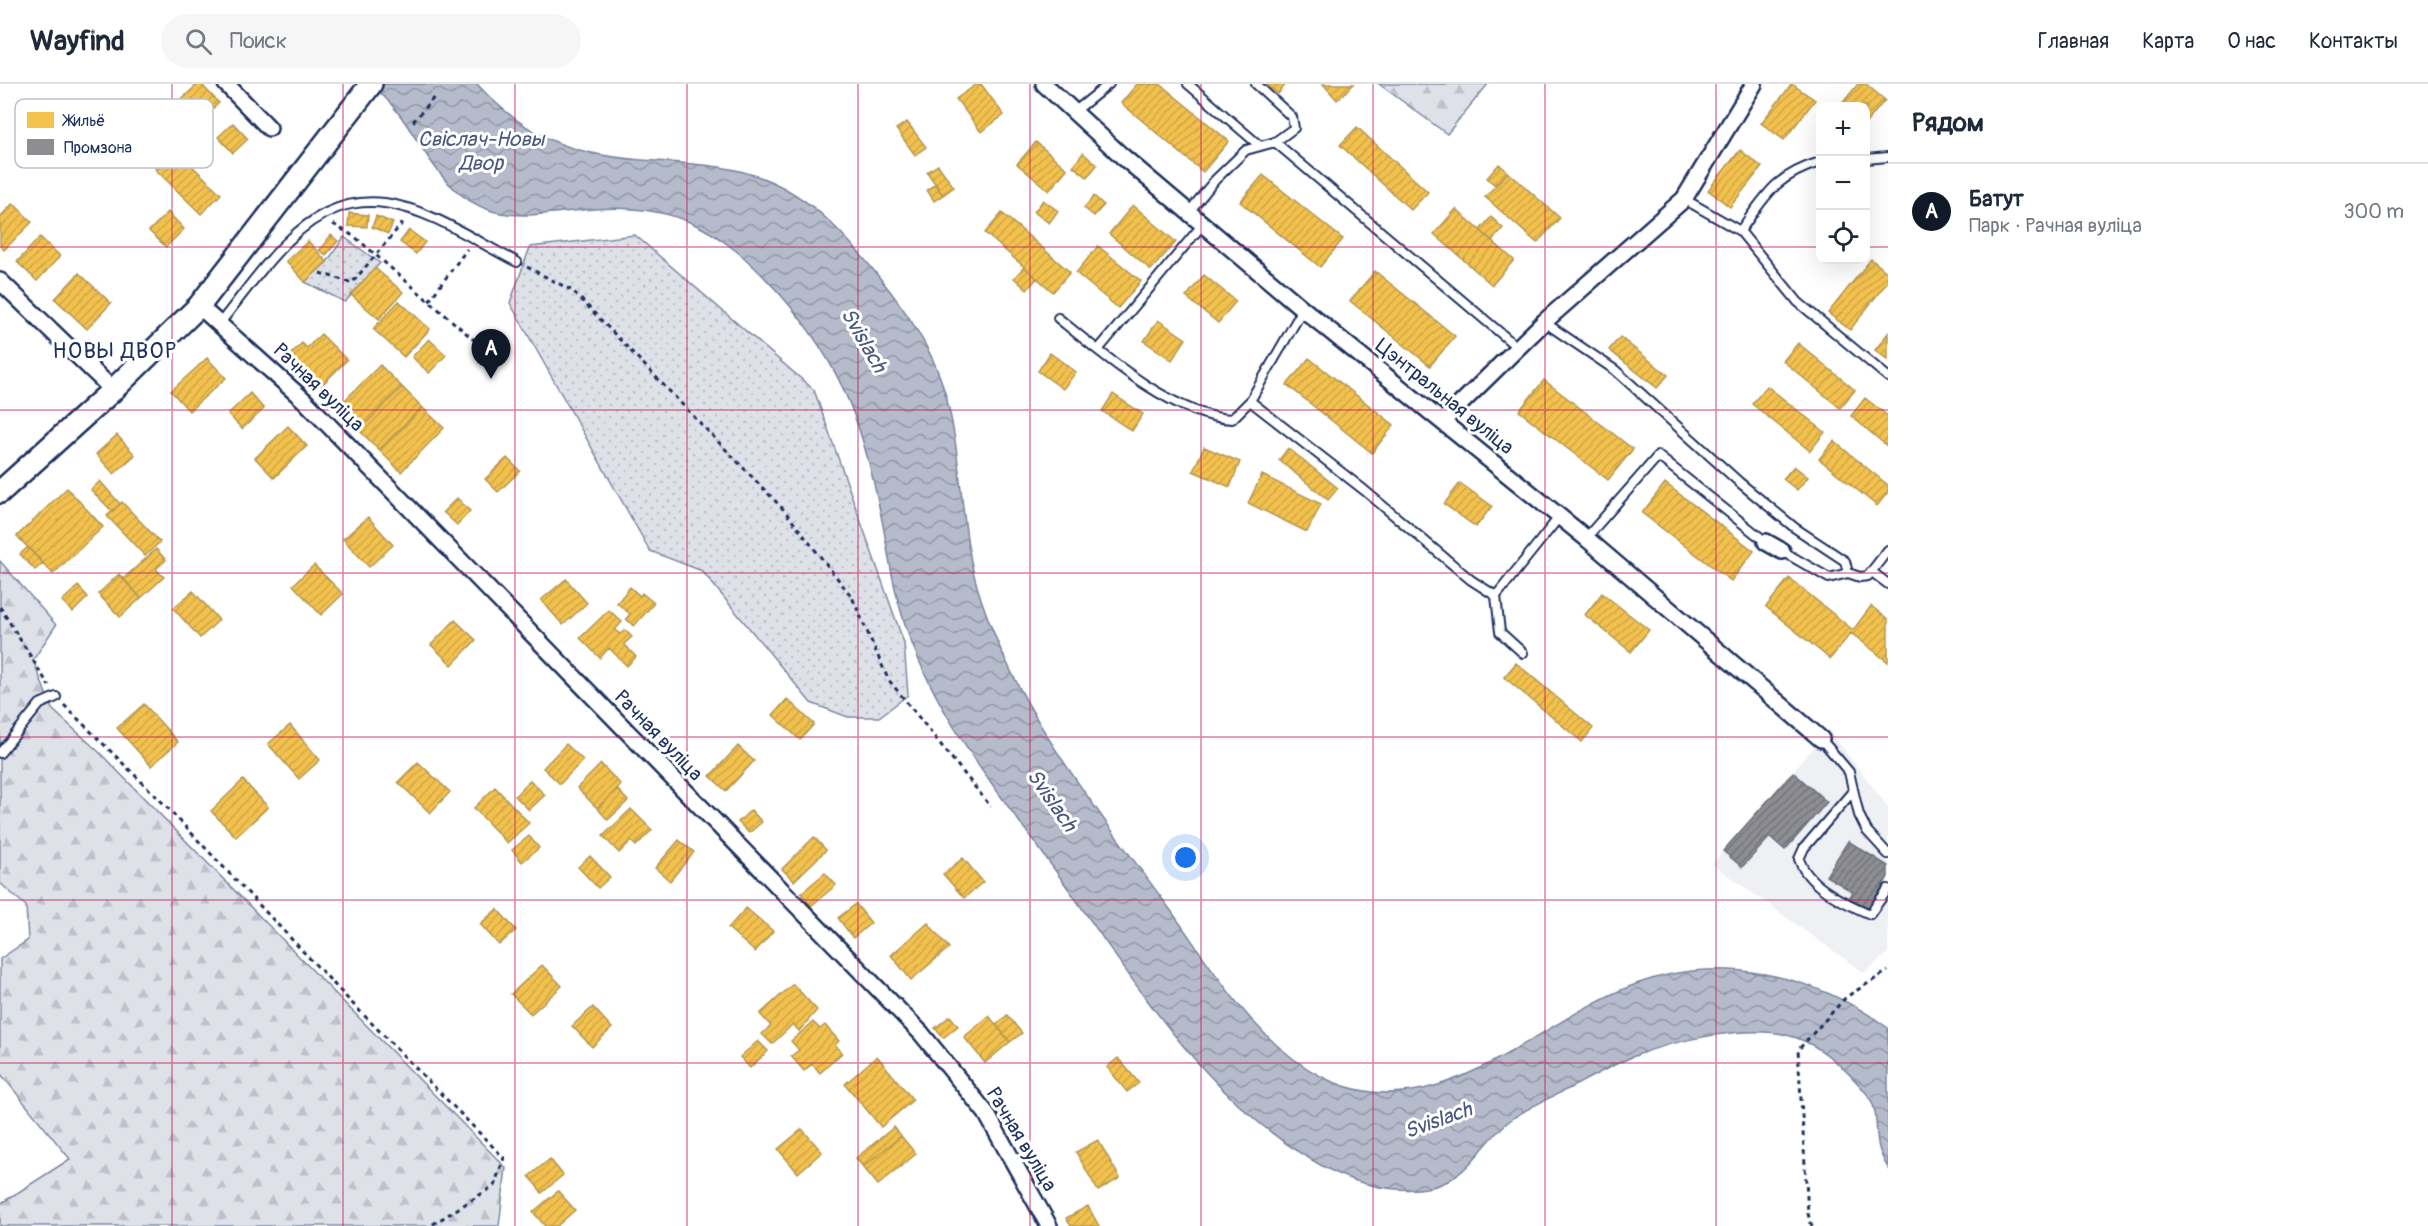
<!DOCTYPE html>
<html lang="ru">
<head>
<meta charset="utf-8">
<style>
  body { margin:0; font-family:Pangolin,sans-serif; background:#f6f6f7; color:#1f2937 }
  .controls { position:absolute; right:18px; top:18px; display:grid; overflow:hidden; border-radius:12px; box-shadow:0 6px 24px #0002 }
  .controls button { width:54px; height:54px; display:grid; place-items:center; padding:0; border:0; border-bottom:2px solid #e0e1e3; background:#fff; color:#1f2937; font:30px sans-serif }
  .you { position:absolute; left:1186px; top:774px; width:21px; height:21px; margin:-15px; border:4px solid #fff; border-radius:50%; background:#1a73e8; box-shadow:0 0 0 9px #1a73e833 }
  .badge { display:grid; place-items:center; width:39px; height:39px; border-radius:50%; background:#111827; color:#fff; font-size:20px; font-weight:700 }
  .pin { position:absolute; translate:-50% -50px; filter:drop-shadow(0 2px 3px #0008) }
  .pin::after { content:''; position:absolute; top:32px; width:21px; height:18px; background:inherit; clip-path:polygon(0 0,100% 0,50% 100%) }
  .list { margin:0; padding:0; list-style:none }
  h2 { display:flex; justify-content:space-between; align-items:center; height:78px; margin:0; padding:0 24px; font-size:26px }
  h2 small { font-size:20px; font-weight:400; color:#747a83 }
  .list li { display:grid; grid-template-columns:39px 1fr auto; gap:18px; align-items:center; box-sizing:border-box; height:96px; padding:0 24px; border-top:2px solid #e0e1e3 }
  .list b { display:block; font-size:22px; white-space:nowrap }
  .list p { margin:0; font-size:20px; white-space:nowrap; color:#747a83 }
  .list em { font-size:20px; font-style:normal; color:#747a83 }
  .icon { flex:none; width:33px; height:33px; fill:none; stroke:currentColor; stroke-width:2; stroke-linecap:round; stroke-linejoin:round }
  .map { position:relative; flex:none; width:1888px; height:1142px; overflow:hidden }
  header { display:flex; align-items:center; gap:36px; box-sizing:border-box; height:84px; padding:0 30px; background:#fff; border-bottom:2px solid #e0e1e3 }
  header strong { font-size:28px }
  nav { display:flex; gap:33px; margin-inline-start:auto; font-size:21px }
  .search { width:420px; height:54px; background:#f6f6f7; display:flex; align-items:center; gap:15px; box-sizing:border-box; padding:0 21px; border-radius:33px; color:#747a83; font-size:22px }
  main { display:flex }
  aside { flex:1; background:#fff }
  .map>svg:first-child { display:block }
  .built { fill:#eff0f4 }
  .green { fill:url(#green-dots); stroke:#7c88a2; stroke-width:1.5 }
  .forest { fill:url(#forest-firs); stroke:#7c88a2; stroke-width:1.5 }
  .water { fill:url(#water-waves); stroke:#77839f; stroke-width:1.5 }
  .homes { fill:url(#homes-hatch); stroke:#b29553; stroke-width:1.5 }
  .industry { fill:url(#industry-hatch); stroke:#6b7182; stroke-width:1.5 }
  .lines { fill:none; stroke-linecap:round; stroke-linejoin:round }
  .lane-casing { stroke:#1b2f5e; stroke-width:12 }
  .street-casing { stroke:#1b2f5e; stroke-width:20 }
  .secondary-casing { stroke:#1b2f5e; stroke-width:26 }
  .path { stroke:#1b2f5e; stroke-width:3; stroke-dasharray:4.5 4.5; stroke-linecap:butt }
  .lane { stroke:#fff; stroke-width:8 }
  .street { stroke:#fff; stroke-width:15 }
  .secondary { stroke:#fff; stroke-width:21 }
  .grid { fill:none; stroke:#c2185b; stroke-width:1.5; stroke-opacity:0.55 }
  .labels { text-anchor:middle; stroke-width:6; stroke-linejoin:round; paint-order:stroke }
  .street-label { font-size:20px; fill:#1b2f5e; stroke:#fff }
  .water-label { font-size:21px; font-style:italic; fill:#49597e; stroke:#fff }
  .quarter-label { font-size:22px; letter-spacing:1.5px; fill:#1b2f5e; stroke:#fff }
  .key { fill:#fff; stroke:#bbc1cf; stroke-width:1.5 }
  .key-label { font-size:16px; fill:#1b2f5e }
</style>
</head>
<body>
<header>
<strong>Wayfind</strong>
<div class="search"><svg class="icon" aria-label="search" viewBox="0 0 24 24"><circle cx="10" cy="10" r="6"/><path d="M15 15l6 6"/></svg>Поиск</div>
<nav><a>Главная</a><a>Карта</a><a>О нас</a><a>Контакты</a></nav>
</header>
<main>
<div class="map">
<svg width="1888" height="1142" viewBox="0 0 1888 1142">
  <defs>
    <pattern id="green-dots" width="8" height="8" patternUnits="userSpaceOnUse" patternTransform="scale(1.5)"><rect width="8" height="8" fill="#dee1e7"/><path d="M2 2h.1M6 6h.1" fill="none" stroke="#bec1c9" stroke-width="1.8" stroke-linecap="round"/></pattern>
    <pattern id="forest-firs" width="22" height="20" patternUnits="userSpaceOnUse" patternTransform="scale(1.5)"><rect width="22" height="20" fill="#dee1e7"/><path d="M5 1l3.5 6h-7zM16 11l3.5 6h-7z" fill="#bec1c9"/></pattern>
    <pattern id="water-waves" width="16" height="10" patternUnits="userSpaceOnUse" patternTransform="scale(1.5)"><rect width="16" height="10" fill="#b5bbca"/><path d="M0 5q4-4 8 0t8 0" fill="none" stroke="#9298a7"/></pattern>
    <pattern id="homes-hatch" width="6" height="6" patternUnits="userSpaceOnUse" patternTransform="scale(1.5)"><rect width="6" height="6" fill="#f2c14e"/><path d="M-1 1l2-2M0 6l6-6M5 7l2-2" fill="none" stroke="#cfa646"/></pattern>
    <pattern id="industry-hatch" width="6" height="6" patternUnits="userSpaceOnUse" patternTransform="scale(1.5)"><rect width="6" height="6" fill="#8d8d92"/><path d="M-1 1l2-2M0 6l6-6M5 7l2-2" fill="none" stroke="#72747a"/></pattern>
  </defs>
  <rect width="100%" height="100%" fill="#fff"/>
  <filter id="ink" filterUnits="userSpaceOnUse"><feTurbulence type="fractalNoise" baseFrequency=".0167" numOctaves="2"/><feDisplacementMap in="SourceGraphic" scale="12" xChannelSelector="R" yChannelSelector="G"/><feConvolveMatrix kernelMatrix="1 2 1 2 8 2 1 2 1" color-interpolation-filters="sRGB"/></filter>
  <g filter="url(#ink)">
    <path class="built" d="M1829,646l59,77v146l-24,20 -152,-109z"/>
    <path class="green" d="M635,151l179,155 90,253 4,52 -29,22h-31l-37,-14 -109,-132 -52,-20 -140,-248 20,-56z
      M344,153l36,26 -35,39 -40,-20 22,-20z"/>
    <path class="forest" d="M1379,0h109l-41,50z
      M0,477l56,64 -23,35 19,49 46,42 408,417 -7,58h-499v-22l70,-45 -70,-86v-114l28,-19 -2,-34 -26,-23z"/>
    <path class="water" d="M369,0h108c53,58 102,73 179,77 37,3 75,4 109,18 48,19 83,59 114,98 25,31 49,65 62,103 24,71 16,148 40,219 38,115 117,212 188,309 44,61 86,135 155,170 113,55 210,-55 307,-92 86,-34 184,-12 257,42v140c-4,-7 -7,-13 -9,-20 -5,-20 1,-37 -12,-54 -18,-22 -43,-46 -70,-56 -43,-16 -123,2 -165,19 -20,8 -40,20 -60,30 -20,10 -42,19 -60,32 -24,17 -38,48 -64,62 -31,16 -79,7 -110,-7 -126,-60 -202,-192 -281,-301 -57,-79 -121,-155 -152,-249 -11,-32 -16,-66 -22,-99 -20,-97 -37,-156 -104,-232 -60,-67 -107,-92 -197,-83 -29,3 -62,9 -90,1 -64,-20 -73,-92 -123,-127z"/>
    <path class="homes" d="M198,0h3l18,19 -25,23 -19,-21z
      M977,0h4l23,31 -23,17 -25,-33z
      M1137,0h23l69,57 -26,31 -82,-69z
      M1266,0h20l-8,10z
      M1323,0h31l-17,16z
      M1792,0l23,16 -31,40 -23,-17z
      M1858,0h8l19,16 -19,23v-17h-26z
      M907,38l19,25 -11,8 -19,-26z
      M233,39l15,16 -15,14 -15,-16z
      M1357,43l71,65 -17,18 -71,-65z
      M1036,58l31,27 -18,22 -32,-27z
      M175,65l46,45 -20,20 -46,-45z
      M1740,66l22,17 -32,40 -22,-17z
      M1083,69l14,12 -10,12 -14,-11z
      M1499,80l9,8 -13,13 -8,-7z
      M938,81l16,22 -11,8 -16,-23z
      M1508,88l52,46 -23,25 -52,-46z
      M1263,91l80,64 -23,28 -80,-65z
      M935,100l8,11 -9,6 -7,-11z
      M1094,112l10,9 -10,11 -10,-8z
      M1043,116l15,11 -9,12 -15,-11z
      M13,119l19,19 -28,28 -4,-4v-29z
      M1133,121l43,37 -25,28 -42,-36z
      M1456,125l58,51 -22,25 -58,-51z
      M168,128l16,17 -18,18 -17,-16z
      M349,129l19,2 -1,12 -19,-1z
      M1002,129l68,59 -17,20 -68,-59z
      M376,132l17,7 -5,11 -16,-7z
      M1491,133l12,11 -11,13 -12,-11z
      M409,146l16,12 -9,12 -16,-12z
      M331,151l7,6 -12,14 -7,-5z
      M40,153l20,19 -23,25 -20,-19z
      M308,157l19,21 -22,20 -19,-21z
      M1098,162l43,35 -23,27 -42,-35z
      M1871,175l17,14v8l-38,49 -22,-17z
      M1024,183l13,11 -10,12 -13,-12z
      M375,184l28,24 -24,27 -28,-24z
      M1375,187l80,65 -25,30 -80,-65z
      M79,189l32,30 -24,26 -32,-30z
      M1204,191l32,26 -18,22 -32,-26z
      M399,217l31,28 -26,28 -31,-28z
      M1158,236l28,19 -14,21 -28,-19z
      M1888,249v27l-13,-10z
      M321,250l26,26 -26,26 -10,-11 -4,4 -20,-21 15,-15 5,5z
      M1620,253l48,38 -11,13 -48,-38z
      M429,255l17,16 -17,18 -17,-16z
      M1798,259l57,47 -15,18 -57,-47z
      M1050,269l26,19 -13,17 -25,-18z
      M207,274l19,20 -37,33 -18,-20z
      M1309,274l85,67 -22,28 -85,-68z
      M380,281l22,22 -43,43 -22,-22z
      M1544,296l89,69 -25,31 -89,-69z
      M1767,302l58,46 -15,19 -58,-47z
      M402,303l20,20 -43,43 -20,-20z
      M250,309l14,16 -22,20 -14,-15z
      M1113,310l30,20 -11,17 -30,-20z
      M1865,314l23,18v31l-37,-31z
      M422,323l22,21 -43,44 -22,-22z
      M288,342l19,20 -33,32 -19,-20z
      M117,351l18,20 -21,19 -18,-20z
      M1834,357l54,44v7l-11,14 -58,-47z
      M1204,363l36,15 -10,25 -37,-16z
      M1288,364l50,40 -10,12 -49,-40z
      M507,374l13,13 -22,21 -13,-13z
      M1794,382l14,11 -11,13 -14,-11z
      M1262,391l59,29 -14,28 -59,-29z
      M100,397l20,23 -8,7 -21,-21z
      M1460,399l32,23 -16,21 -32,-23z
      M1665,399l89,68 -23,30 -89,-68z
      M67,404l36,39 -50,47 -36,-38z
      M457,414l13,13 -13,14 -14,-13z
      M122,418l38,40 -15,14 -38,-40z
      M368,433l25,28 -24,22 -26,-28z
      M28,463l15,16 -8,7 -15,-16z
      M156,465l10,11 -10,9 8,8 -23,21 -18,-19z
      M314,481l29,29 -22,21 -28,-30z
      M119,490l22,24 -21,19 -22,-23z
      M1789,494l64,52 18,-24 17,13v43l-37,-29 -21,26 -64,-52z
      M566,495l21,24 -24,22 -22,-25z
      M78,502l10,11 -15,15 -11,-11z
      M630,503l10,9 2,-3 12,10 -20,23 -8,-7 4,-5 -13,-11z
      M193,507l26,29 -19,18 -27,-30z
      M1602,509l47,37 -18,22 -46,-37z
      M609,526l13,12 -7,8 5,4 5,-4 7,7 -8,7 12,13 -9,9 -18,-18 -9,10 -20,-20z
      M455,536l21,20 -24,25 -21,-20z
      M1516,579l77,65 -11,14 -78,-65z
      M787,615l27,25 -14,16 -27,-25z
      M144,620l34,38 -27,24 -34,-38z
      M290,641l30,35 -21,19 -31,-35z
      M566,660l17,16 -23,24 -17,-16z
      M738,662l16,15 -28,30 -16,-15z
      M418,678l32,30 -20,21 -32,-31z
      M601,680l20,21 -24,23 -20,-20z
      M243,696l25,27 -32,30 -25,-26z
      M530,696l15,15 -16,15 -14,-14z
      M495,703l34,36 -22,20 -33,-35z
      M617,705l11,12 -20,19 -11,-12z
      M631,725l21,21 -16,16 -5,-5 -12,12 -16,-17z
      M751,726l11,12 -13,11 -11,-11z
      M529,752l10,12 -17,14 -10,-12z
      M814,753l12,13 -32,31 -12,-12z
      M679,756l15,12 -24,29 -15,-13z
      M590,772l20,21 -12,11 -20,-21z
      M963,774l20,24 -19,16 -21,-24z
      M825,789l11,12 -25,21 -10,-13z
      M856,820l15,19 -18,15 -15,-20z
      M746,824l27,23 -18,21 -27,-24z
      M497,825l19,21 -17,15 -19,-21z
      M928,839l21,25 -38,32 -20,-25z
      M542,881l20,21 -31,28 -20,-20z
      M793,900l24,26 -18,21 -6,-7 -21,20 -10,-10 9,-8 -11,-12z
      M593,923l19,21 -20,19 -20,-21z
      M1007,931l15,18 -12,9 -14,-17z
      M950,932l8,10 -15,12 -8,-10z
      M989,932l21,26 -25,21 -21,-26z
      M813,938l7,7 5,-4 14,16 -4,4 7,8 -22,20 -8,-9 -8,7 -13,-15 8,-6 -8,-9z
      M758,957l10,10 -18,17 -10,-11z
      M877,972l36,44 -32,27 -36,-43z
      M1118,974l21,25 -12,9 -20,-25z
      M894,1043l7,9 -38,31 -7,-9z
      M802,1045l20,23 -24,21 -20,-24z
      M901,1052l15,18 -38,31 -15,-18z
      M1098,1056l22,38 -22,13 -22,-39z
      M550,1075l13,16 -21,18 -13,-17z
      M558,1107l17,19 -18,16h-12l-12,-14z
      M1088,1122l11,20h-28l-5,-8z"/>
    <path class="industry" d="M1793,688l34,30 -42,48 -15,-13 -28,30 -19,-16z
      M1848,757l40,25v11l-20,33 -19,-12 4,-6 -27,-16z"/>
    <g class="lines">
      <defs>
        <path id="lane" d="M1188,0l72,62
          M1074,28l35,-28
          M1275,58l242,205
          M1866,75l22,-2
          M1684,115l56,32 58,71 90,75
          M1189,128l26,-32 31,-30 29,-8 19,-14 -2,-11 -36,-33
          M1740,147c27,-37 35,-55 80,-69
          M1058,234c44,36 117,99 174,101l18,-18 53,-92
          M1544,238l71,48 124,112 56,46 50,33 3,12 12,4 8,-1 20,-26
          M220,239c22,-27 42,-57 67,-81 79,-80 149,-22 230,20
          M1098,266l105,-126
          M1250,317l114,89 107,90 25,16
          M1586,454l72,-82 108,86
          M1782,467l47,27 19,-5
          M1872,488l16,12
          M1523,569l-23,-21 -4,-36 64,-80
          M1821,655l28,33 10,43 8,16 21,23
          M0,669l40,-49 16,-7
          M1853,707l-49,57 -5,11c9,28 46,44 71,55l18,-25"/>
        <path id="street" d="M226,0l43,44
          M1044,0l78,72 181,153 283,229 235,201
          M0,197l113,109
          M199,222l106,95 616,632 65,80 63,113
          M1443,337l101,-99 140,-123 70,-115
          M1766,458l16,9"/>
        <path id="secondary" d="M0,408l113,-102 86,-84 172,-222"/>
      </defs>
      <use href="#lane" class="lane-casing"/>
      <use href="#street" class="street-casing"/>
      <use href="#secondary" class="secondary-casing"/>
      <path class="path" d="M413,38l23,-27
        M333,140l22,13 148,128
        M527,183l46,24 210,218 69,88 36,82 103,128
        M320,189l32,10 53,-63
        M429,217l38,-52
        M0,523l49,79
        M64,621l98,97 186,197 156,159 -10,28 -64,40
        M1812,1142l-4,-12 -10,-164 48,-53 42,-26"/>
      <use href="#lane" class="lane"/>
      <use href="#street" class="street"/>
      <use href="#secondary" class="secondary"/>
    </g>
  </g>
  <path class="grid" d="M172,0v1142M343,0v1142M515,0v1142M687,0v1142M858,0v1142M1030,0v1142M1201,0v1142M1373,0v1142M1545,0v1142M1716,0v1142M0,163h1820M1866,163h22M0,326h1888M0,489h1888M0,653h1888M0,816h1888M0,979h1888"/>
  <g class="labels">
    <g class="street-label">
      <text transform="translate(319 303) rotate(44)" y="7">Рачная вуліца</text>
      <text transform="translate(1445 312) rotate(39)" y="7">Цэнтральная вуліца</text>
      <text transform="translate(659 651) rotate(46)" y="7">Рачная вуліца</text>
      <text transform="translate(1022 1055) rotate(59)" y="7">Рачная вуліца</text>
    </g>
    <g class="water-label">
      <text x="481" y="62">Свіслач-Новы<tspan x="481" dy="24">Двор</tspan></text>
      <text transform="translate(864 256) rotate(60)" y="7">Svislach</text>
      <text transform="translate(1052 716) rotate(55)" y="7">Svislach</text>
      <text transform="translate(1438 1036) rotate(-20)" y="7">Svislach</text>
    </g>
    <g class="quarter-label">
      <text x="115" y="274">НОВЫ ДВОР</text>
    </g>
  </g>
  <rect x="15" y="15" width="198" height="69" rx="9" class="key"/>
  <rect x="27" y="28" width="27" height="16" fill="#f2c14e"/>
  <rect x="27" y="55" width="27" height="16" fill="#8d8d92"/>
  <g class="key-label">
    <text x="64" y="42">Жильё</text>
    <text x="64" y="69">Промзона</text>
  </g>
</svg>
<div class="controls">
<button>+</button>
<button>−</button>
<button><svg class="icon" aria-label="locate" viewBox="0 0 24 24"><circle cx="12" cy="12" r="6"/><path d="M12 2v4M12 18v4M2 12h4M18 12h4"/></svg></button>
</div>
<div class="you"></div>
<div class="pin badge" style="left:491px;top:295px">A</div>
</div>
<aside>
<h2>Рядом<small></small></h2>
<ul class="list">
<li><span class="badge">A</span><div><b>Батут</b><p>Парк · Рачная вуліца</p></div><em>300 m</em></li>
</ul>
</aside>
</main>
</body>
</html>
